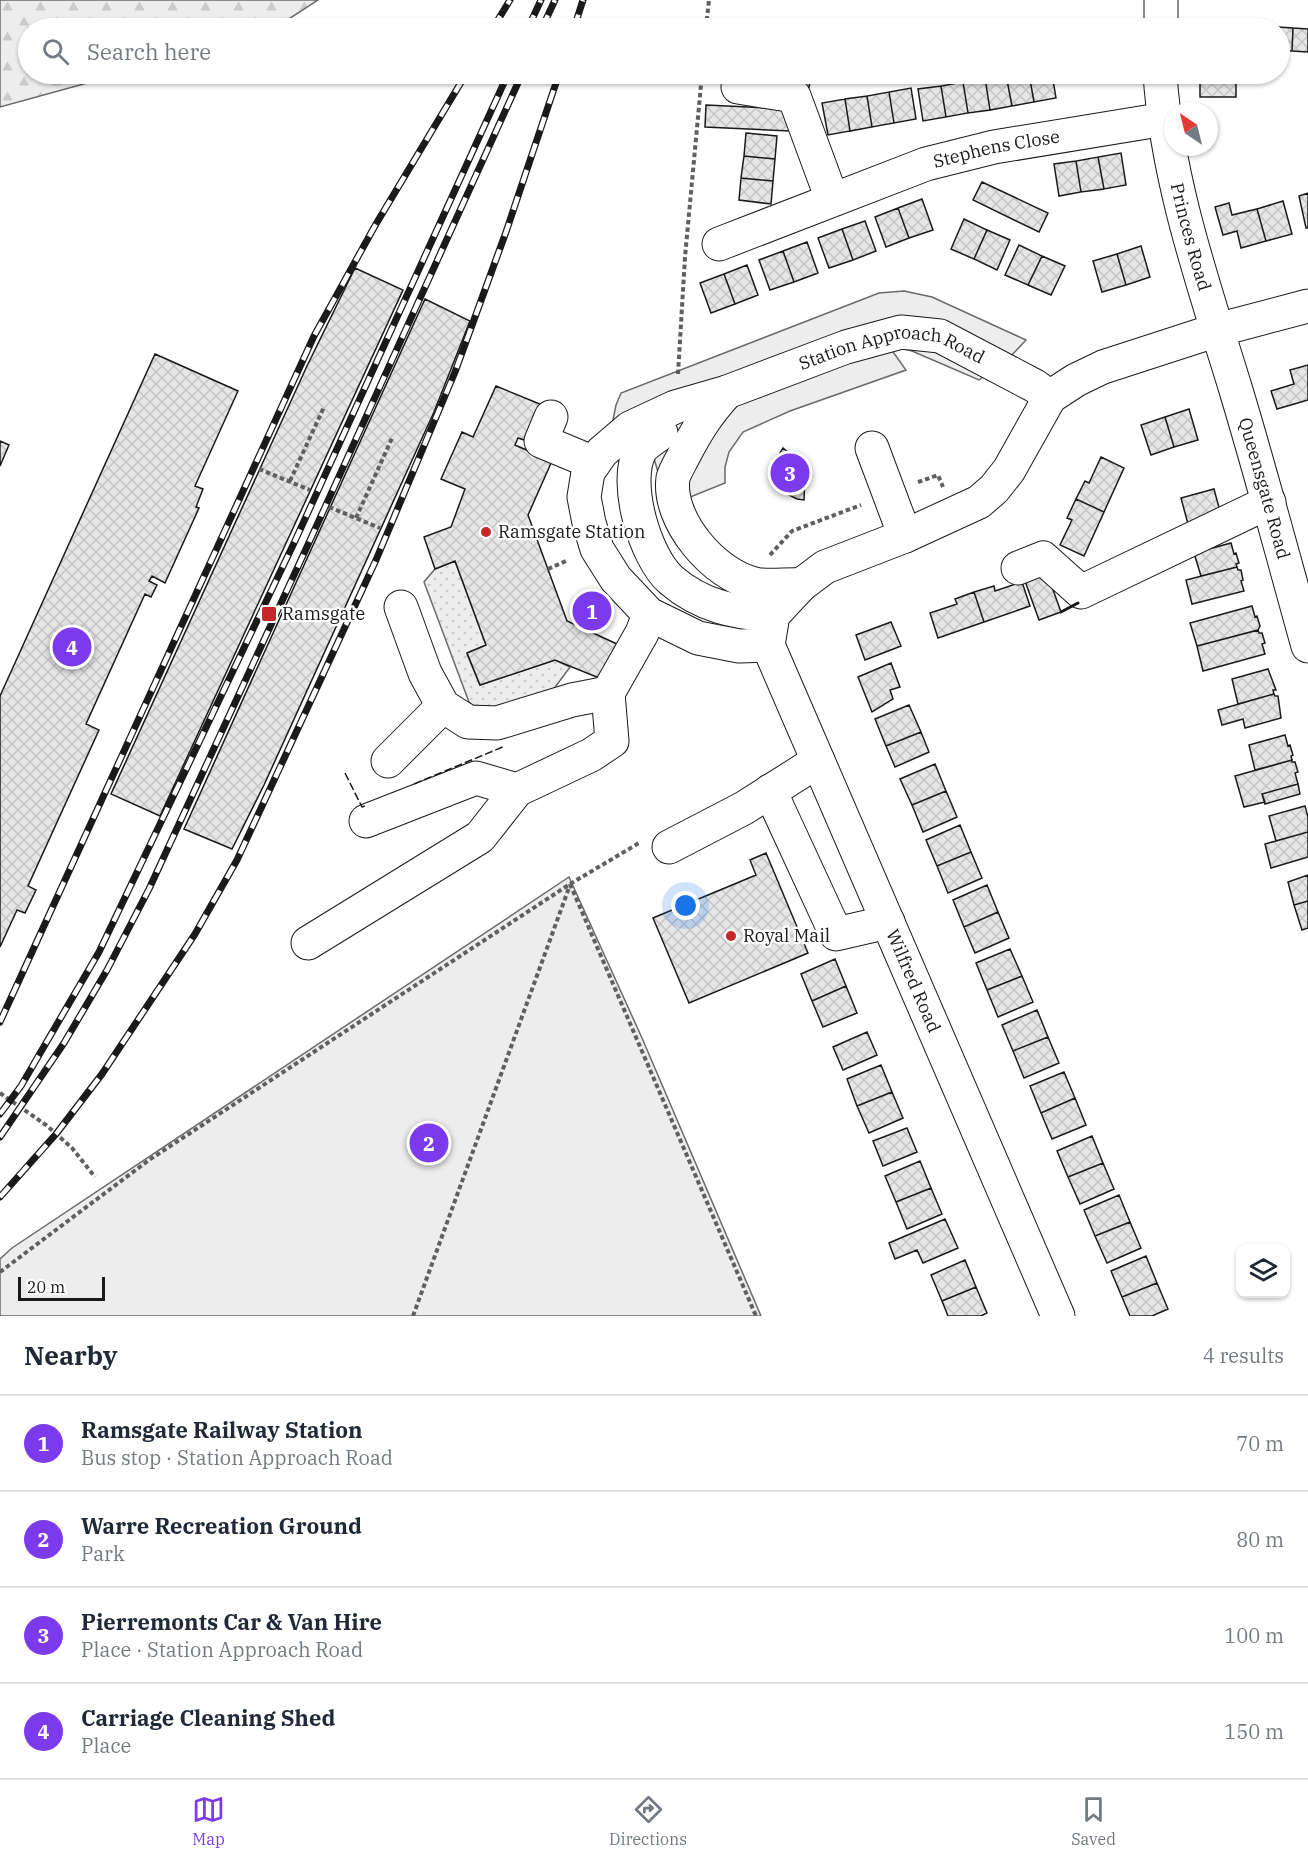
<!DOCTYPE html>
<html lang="en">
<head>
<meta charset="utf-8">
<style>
  body { margin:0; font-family:"IBM Plex Serif",serif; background:#f2f2f3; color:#1f2937 }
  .controls { position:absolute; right:18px; bottom:18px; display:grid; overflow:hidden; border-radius:12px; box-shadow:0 2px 4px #0004 }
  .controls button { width:54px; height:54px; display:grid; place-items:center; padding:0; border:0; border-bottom:2px solid #e0e1e3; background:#fff; color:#1f2937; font:30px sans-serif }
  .compass { position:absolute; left:1164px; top:102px; width:54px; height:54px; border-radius:50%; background:#fff; box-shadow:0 2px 4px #0004; rotate:325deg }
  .scale { position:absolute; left:18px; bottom:15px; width:87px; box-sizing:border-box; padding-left:6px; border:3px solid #1a1a1a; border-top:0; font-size:16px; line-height:21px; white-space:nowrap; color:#1a1a1a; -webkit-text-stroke:4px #fff; paint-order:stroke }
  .you { position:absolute; left:686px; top:906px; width:21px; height:21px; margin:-15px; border:4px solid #fff; border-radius:50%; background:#1a73e8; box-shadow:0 0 0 9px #1a73e833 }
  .badge { display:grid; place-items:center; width:39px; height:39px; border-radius:50%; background:#7c3aed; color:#fff; font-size:20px; font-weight:700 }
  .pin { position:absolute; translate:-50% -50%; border:3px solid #fff; box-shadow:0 2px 6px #0006 }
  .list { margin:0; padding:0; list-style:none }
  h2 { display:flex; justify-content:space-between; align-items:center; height:78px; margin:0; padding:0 24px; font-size:26px }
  h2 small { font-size:20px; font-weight:400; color:#747a83 }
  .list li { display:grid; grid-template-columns:39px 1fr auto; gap:18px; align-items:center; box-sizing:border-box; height:96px; padding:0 24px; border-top:2px solid #e0e1e3 }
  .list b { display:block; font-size:22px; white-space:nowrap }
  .list p { margin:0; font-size:20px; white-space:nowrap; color:#747a83 }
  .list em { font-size:20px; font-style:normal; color:#747a83 }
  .icon { flex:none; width:33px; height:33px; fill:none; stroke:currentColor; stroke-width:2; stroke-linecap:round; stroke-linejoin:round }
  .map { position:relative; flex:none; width:1308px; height:1316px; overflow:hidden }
  .search { position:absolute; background:#fff; box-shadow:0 2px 4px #0004; left:18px; right:18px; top:18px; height:66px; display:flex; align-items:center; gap:15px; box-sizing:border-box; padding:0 21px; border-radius:33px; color:#747a83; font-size:22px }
  .sheet { height:462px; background:#fff }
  nav { display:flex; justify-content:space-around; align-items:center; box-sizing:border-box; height:84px; border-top:2px solid #e0e1e3; background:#fff; font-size:16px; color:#747a83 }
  nav a { display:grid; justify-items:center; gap:3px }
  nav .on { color:#7c3aed }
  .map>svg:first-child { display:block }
  .grass { fill:url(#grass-dots); stroke:#6a6a6a; stroke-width:1.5 }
  .forest { fill:url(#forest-firs); stroke:#6a6a6a; stroke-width:1.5 }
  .built { fill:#ededed; stroke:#6a6a6a; stroke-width:1.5 }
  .building { fill:url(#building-cross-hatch); stroke:#1a1a1a; stroke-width:1.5 }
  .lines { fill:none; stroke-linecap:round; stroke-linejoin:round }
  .minor-casing { stroke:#1a1a1a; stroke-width:35 }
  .path { stroke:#5f5f5f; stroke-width:4; stroke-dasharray:4.5 3; stroke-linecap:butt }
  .minor { stroke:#fff; stroke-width:33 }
  .rail-casing { stroke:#1a1a1a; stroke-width:7 }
  .rail { stroke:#fff; stroke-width:4.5; stroke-dasharray:14; stroke-linecap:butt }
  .fence { stroke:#1a1a1a; stroke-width:1.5; stroke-dasharray:8 3; stroke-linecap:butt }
  .wall { stroke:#1a1a1a; stroke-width:3 }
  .poi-dot { fill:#c62828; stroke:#fff; stroke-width:2 }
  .labels { text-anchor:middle; stroke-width:4.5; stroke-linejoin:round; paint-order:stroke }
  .street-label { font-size:18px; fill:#1a1a1a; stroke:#fff }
  .poi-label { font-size:18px; fill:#1a1a1a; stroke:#fff; text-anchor:start }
</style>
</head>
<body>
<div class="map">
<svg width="1308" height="1316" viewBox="0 0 1308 1316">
  <defs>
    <pattern id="grass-dots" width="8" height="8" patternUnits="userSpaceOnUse" patternTransform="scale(1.5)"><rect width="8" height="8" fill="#ededed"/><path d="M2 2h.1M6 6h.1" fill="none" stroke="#cbcbcb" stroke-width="1.8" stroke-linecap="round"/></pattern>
    <pattern id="forest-firs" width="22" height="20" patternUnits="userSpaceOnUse" patternTransform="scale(1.5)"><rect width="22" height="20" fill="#ededed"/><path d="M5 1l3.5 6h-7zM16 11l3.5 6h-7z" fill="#cbcbcb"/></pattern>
    <pattern id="building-cross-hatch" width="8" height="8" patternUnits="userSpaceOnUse" patternTransform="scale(1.5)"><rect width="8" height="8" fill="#e6e6e6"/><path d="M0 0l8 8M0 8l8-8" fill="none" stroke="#c5c5c5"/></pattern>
  </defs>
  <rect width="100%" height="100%" fill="#fff"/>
  <path class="grass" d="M455,561l31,84 -19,9 13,31 75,-25 15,7 -17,23 -70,23 -14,-11 -45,-120 11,-13z"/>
  <path class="forest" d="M0,0h318l-43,28h-247v46h92l-120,33z"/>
  <path class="built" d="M904,291l28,6 94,43 -15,16 -32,24 -67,-29 -11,-3 -10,1 15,21 -116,41 -47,21 -14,20 -4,15v16l-57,23 -18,-61 -37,-25 3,-15 5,-12 258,-100z
    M569,877l73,161 119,278h-761v-57l12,-11z"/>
  <path class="building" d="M1260,26l33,2 -1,23 -12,-1v-22h-20z
    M1293,28l15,1v23l-16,-1z
    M746,74h66l-3,13z
    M1013,74h16l5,28 -22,4 -6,-31z
    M1029,74h23l4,24 -22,4z
    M1200,74h36v23h-36z
    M1006,75l6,31 -22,4 -5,-32z
    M985,78l5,32 -22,3 -5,-31z
    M963,82l5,31 -22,4 -5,-31z
    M941,86l5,31 -23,4 -5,-32z
    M911,88l5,31 -22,4 -5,-31z
    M889,92l5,31 -22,4 -5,-31z
    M867,96l5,31 -22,4 -5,-32z
    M845,99l5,32 -22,4 -6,-32z
    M706,105l85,4 -1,22 -85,-4z
    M746,133l31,3 -2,23 -31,-3z
    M1121,153l5,32 -22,4 -6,-32z
    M744,156l31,3 -2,22 -32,-3z
    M1098,157l6,32 -23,3 -5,-31z
    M1076,161l5,31 -22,4 -5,-32z
    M741,178l32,3 -2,23 -32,-4z
    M982,182l66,31 -9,19 -66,-32z
    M1308,193v35h-2l-7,-32z
    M922,199l11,31 -24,8 -11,-30z
    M1283,201l9,33 -26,7 -9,-32z
    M1229,203l3,12 25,-6 9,32 -25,7 -4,-17 -14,4 -8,-28z
    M898,208l11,30 -23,9 -11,-30z
    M964,219l23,11 -13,29 -23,-10z
    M865,221l11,30 -23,9 -11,-31z
    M842,229l11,31 -24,8 -11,-30z
    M987,230l23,10 -13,30 -23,-11z
    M807,242l11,31 -24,9 -11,-31z
    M1019,245l23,11 -14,29 -23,-10z
    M1141,246l9,31 -24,8 -9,-31z
    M783,251l11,31 -24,8 -11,-30z
    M1117,254l9,31 -24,7 -9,-31z
    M1042,256l23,10 -14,29 -23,-10z
    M747,265l11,30 -23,9 -11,-30z
    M355,268l48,22 -243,526 -49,-22 196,-428z
    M724,274l11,30 -24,9 -11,-30z
    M425,299l45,22 -36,91 -170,373 -32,64 -48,-20z
    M155,354l83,37 -43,95 8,3 -7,18 3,1 -34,75 -13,-7 -3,5 8,4 -6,12 -6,-3 -59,130 13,6 -71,156 8,4 -11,23 -8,-3 -17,37v-251z
    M1308,365v35l-31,9 -6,-18 23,-7 -4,-14z
    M496,386l51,21 -17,35 -12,-4 -3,7 37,16 -24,54 39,106 52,24 -15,35 -49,-20 -75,25 -13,-32 19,-8 -31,-84 -20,8 -11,-32 27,-10 14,-38 -24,-10 21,-47 11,5z
    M1189,409l9,31 -24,7 -9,-30z
    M1165,417l9,30 -23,8 -10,-30z
    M0,441l9,4 -9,21z
    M783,448l17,14 4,-2 5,13 -4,1 -1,26 -7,-1 -12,-6 -10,-14 -1,-15z
    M1101,457l23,11 -20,44 -28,-13 9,-18 4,2z
    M1214,489l7,26 -33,9 -7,-26z
    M1076,499l28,13 -20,44 -24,-11 12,-25 -5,-2z
    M1231,543l3,11 2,-1 3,10 -3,1 1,3 -36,9 -7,-23z
    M1237,567l1,3h3l2,10 -2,1 3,10 -52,13 -6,-24z
    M1047,573l14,39 -22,8 -14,-39z
    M1022,582l8,24 -46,16 -10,-30 20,-6 1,5z
    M974,592l10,30 -46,16 -8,-25 27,-9 -2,-5z
    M1252,606l3,11 2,-1 3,10 -2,4 -61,16 -7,-23z
    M891,622l10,24 -36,14 -9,-25z
    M1258,630l1,3h3l3,10 -3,1 3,10 -62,17 -6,-25z
    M891,663l9,24 -10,3 3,9 -21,13 -14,-35z
    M1268,669l8,21h-3l1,4 -36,10 -6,-25z
    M1274,694l1,2h3l3,22 -36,10 -2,-9 -21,6 -4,-15z
    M909,705l12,27 -35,14 -11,-27z
    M921,732l8,20 -34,15 -9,-21z
    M1285,735l3,11 2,-1 3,10 -2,1 1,4 -37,10 -6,-25z
    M1292,760v2h3l3,10 -3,1 3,11 -36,10 3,8 -21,5 -9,-31z
    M935,764l11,27 -34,14 -12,-26z
    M1298,784l2,10 -35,10 -3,-10z
    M946,791l11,26 -34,15 -11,-27z
    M1305,806l3,11v15l-32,9 -7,-25z
    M960,825l11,27 -34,14 -11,-26z
    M1308,832v25l-37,11 -6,-24z
    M971,852l11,26 -34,15 -11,-27z
    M766,853l42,100 -119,50 -36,-85 103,-43 -6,-15z
    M1308,875v26l-14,4 -6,-23z
    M987,885l11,27 -34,15 -11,-27z
    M1308,901v27l-6,2 -8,-25z
    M998,912l11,26 -34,15 -11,-26z
    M1010,949l12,27 -35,14 -11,-27z
    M835,959l11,27 -34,15 -11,-27z
    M1022,976l11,26 -35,15 -11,-27z
    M846,986l11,27 -34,14 -11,-26z
    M1037,1010l11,27 -35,14 -11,-26z
    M867,1032l10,23 -34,15 -10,-23z
    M1048,1037l11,26 -35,15 -11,-27z
    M881,1065l11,27 -35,14 -10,-27z
    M1064,1072l11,26 -34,15 -11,-27z
    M892,1092l11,26 -34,15 -12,-27z
    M1075,1098l11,27 -34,14 -11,-26z
    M907,1128l10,24 -34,14 -10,-25z
    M1092,1136l11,27 -35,14 -11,-26z
    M920,1161l11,27 -35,14 -11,-26z
    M1103,1163l11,26 -34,15 -12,-27z
    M931,1188l11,26 -35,15 -11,-27z
    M1119,1195l11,27 -35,14 -11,-26z
    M945,1219l13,29 -35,15 -6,-13 -22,9 -6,-16z
    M1130,1222l11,26 -34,15 -12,-27z
    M1146,1256l11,27 -35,14 -11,-26z
    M965,1260l11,27 -34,14 -11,-26z
    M1157,1283l11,26 -16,7h-22l-8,-19z
    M976,1287l11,26 -6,3h-33l-6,-15z"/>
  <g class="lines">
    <defs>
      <g id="minor">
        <path d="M1161,28v-28"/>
        <path id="s1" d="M1160,74c7,107 44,212 75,313 26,86 49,173 73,259"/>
        <path d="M738,87l56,9 38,103"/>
        <path id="s2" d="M719,244l207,-80 68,-17 171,-28"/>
        <path d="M727,392c-20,22 -30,38 -44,65 -3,6 -8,14 -10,21 -6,42 41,97 82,106 14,3 31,0 46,1"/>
        <path d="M551,417l-10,24 53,22"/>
        <path d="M661,433c-6,5 -17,11 -21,18 -17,32 5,106 31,129 30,26 64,33 102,35"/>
        <path d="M872,448l33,88"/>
        <path d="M1018,568l25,-10 38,34 188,-90"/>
        <path d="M401,607l24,66 18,33 25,16 29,1 75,-23 36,-7 34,-60 7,-19"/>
        <path id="s3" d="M768,645l-29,1 -41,-8 -49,-24 -33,-35 -19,-30 -8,-26 -5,-26 4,-25 14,-20 28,-24 45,-21 52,-15 119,-45 55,-15 39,4 95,50 15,11"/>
        <path id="s4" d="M768,645l290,671"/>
        <path d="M768,645l5,-30 28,-30 24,-18 80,-31 74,-34 15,-13 15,-19 41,-73 26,-17 27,-13 114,-37 91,-24"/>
        <path d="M388,761l55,-55"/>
        <path d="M770,791l66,143 52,-12"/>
        <path d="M366,821l110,-43 41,12"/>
        <path d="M669,847l75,-39 74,-47"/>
        <path d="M308,943l172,-106 37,-47 74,-35 21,-14 -4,-48"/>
      </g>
    </defs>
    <use href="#minor" class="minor-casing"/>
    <path class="path" d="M706,28l3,-28
      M678,374l7,-117 17,-183
      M259,469l51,21
      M290,481l34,-74
      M918,482l20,-7 5,12
      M329,507l51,21
      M356,518l37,-82
      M770,555l22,-24 69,-26
      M548,569l18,-8
      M570,884l186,432
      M0,1093l46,32 26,23 23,29
      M0,1272l149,-112 421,-276 69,-41
      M413,1316l157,-431"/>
    <use href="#minor" class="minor"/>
    <defs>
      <path id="rail" d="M493,28l17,-28
        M528,28l13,-28
        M542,28l13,-28
        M574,28l9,-28
        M0,1022l314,-686 62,-112 90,-150
        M0,1114l21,-28 78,-134 195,-409 214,-469
        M0,1137l64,-94 43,-73 42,-81 157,-340 216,-475
        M0,1197l56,-63 46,-60 93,-140 42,-74 139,-300 79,-188 51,-140 53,-158"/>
    </defs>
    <use href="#rail" class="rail-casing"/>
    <use href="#rail" class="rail"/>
    <path class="fence" d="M345,773l17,34 3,-1
      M414,784l91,-38"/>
    <path class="wall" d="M1061,612l17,-9"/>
  </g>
  <g class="poi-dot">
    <circle cx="486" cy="532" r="6"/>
    <rect x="261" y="606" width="16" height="16" rx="3"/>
    <circle cx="731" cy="936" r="6"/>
  </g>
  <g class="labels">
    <g class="street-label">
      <text dy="6" stroke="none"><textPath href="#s2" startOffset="294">Stephens Close</textPath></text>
      <text dy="6" stroke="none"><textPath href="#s1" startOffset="166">Princes Road</textPath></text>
      <text dy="6" stroke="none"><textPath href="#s3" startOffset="628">Station Approach Road</textPath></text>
      <text dy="6" stroke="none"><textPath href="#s1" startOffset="428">Queensgate Road</textPath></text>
      <text dy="6" stroke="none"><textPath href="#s4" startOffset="366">Wilfred Road</textPath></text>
    </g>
    <g class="poi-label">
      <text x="498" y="538">Ramsgate Station</text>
      <text x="282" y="620">Ramsgate</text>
      <text x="743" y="942">Royal Mail</text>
    </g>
  </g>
</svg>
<div class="controls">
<button><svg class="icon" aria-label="layers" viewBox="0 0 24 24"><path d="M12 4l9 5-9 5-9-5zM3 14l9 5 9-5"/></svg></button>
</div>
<svg class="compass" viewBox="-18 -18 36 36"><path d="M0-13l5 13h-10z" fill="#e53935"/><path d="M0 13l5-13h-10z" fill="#747a83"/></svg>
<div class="scale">20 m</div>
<div class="you"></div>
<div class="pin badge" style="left:592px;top:611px">1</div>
<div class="pin badge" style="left:429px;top:1143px">2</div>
<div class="pin badge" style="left:790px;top:473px">3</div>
<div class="pin badge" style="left:72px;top:647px">4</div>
<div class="search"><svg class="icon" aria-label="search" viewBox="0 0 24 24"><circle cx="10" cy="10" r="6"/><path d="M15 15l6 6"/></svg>Search here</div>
</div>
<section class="sheet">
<h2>Nearby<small>4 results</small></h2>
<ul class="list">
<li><span class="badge">1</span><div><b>Ramsgate Railway Station</b><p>Bus stop · Station Approach Road</p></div><em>70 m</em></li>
<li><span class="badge">2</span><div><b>Warre Recreation Ground</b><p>Park</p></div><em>80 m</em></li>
<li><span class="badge">3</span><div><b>Pierremonts Car &amp; Van Hire</b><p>Place · Station Approach Road</p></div><em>100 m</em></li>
<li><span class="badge">4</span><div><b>Carriage Cleaning Shed</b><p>Place</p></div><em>150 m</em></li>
</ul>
</section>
<nav>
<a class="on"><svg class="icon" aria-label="map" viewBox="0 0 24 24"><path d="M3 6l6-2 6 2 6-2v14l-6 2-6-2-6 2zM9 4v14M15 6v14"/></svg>Map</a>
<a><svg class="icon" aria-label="directions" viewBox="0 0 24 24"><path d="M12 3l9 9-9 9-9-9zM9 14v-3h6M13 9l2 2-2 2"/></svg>Directions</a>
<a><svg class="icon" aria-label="saved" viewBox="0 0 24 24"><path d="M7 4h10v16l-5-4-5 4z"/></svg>Saved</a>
</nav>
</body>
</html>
